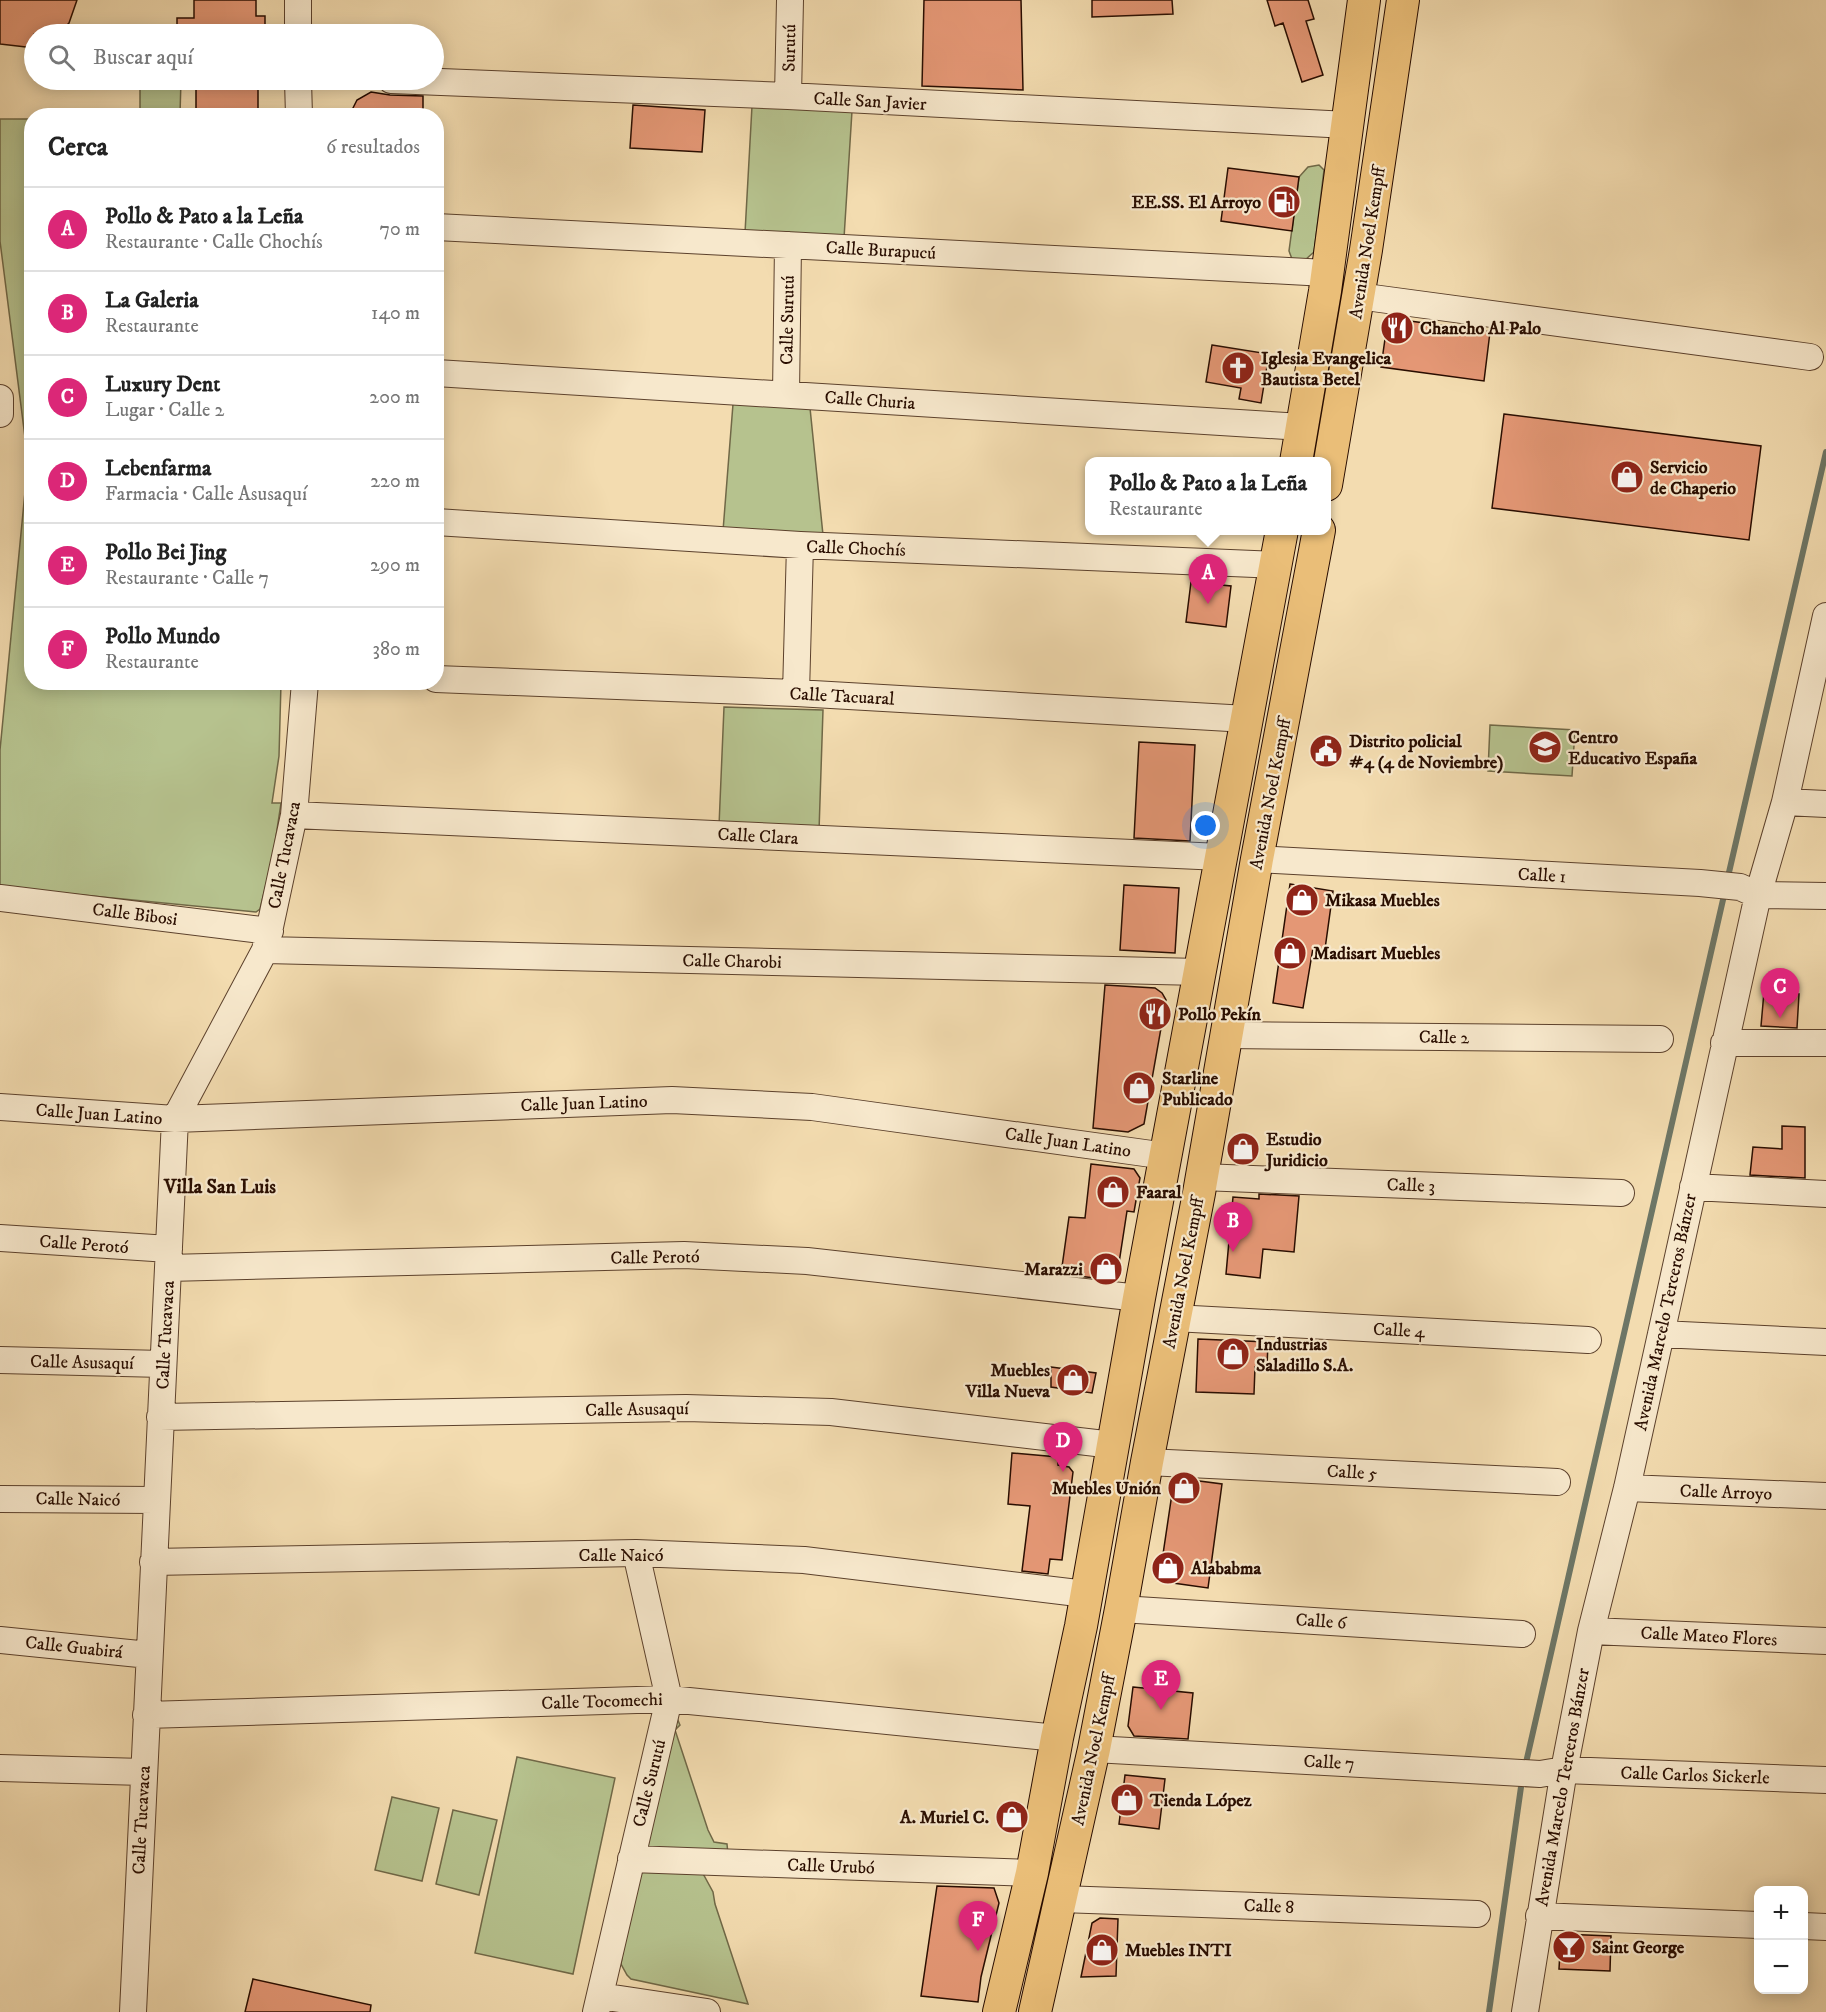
<!DOCTYPE html>
<html lang="es">
<head>
<meta charset="utf-8">
<style>
  body { margin:0; font-family:"IM FELL DW Pica",serif; background:#f2f2f2; color:#222 }
  .controls { position:absolute; right:18px; bottom:18px; display:grid; overflow:hidden; border-radius:12px; box-shadow:0 3px 15px #0003 }
  .controls button { width:54px; height:54px; display:grid; place-items:center; padding:0; border:0; border-bottom:2px solid #e0e0e0; background:#fff; color:#222; font:30px sans-serif }
  .you { position:absolute; left:1206px; top:826px; width:21px; height:21px; margin:-15px; border:4px solid #fff; border-radius:50%; background:#1a73e8; box-shadow:0 0 0 9px #1a73e833 }
  .badge { display:grid; place-items:center; width:39px; height:39px; border-radius:50%; background:#db2777; color:#fff; font-size:20px; font-weight:700 }
  .pin { position:absolute; translate:-50% -50px; filter:drop-shadow(0 2px 3px #0008) }
  .pin::after { content:''; position:absolute; top:32px; width:21px; height:18px; background:inherit; clip-path:polygon(0 0,100% 0,50% 100%) }
  .popup { position:absolute; left:1085px; top:457px; width:246px; height:78px; box-sizing:border-box; display:grid; place-content:center; border-radius:12px; background:#fff; filter:drop-shadow(0 2px 4px #0005); font-size:20px; white-space:nowrap; color:#767676 }
  .popup b { font-size:22px; color:#222 }
  .popup::after { content:''; position:absolute; left:50%; top:100%; margin-left:-12px; border:12px solid transparent; border-top-color:#fff }
  .list { margin:0; padding:0; list-style:none }
  h2 { display:flex; justify-content:space-between; align-items:center; height:78px; margin:0; padding:0 24px; font-size:26px }
  h2 small { font-size:20px; font-weight:400; color:#767676 }
  .list li { display:grid; grid-template-columns:39px 1fr auto; gap:18px; align-items:center; box-sizing:border-box; height:84px; padding:0 24px; border-top:2px solid #e0e0e0 }
  .list b { display:block; font-size:22px; white-space:nowrap }
  .list p { margin:0; font-size:20px; white-space:nowrap; color:#767676 }
  .list em { font-size:20px; font-style:normal; color:#767676 }
  .icon { flex:none; width:33px; height:33px; fill:none; stroke:currentColor; stroke-width:2; stroke-linecap:round; stroke-linejoin:round }
  .map { position:relative; flex:none; width:1826px; height:2012px; overflow:hidden }
  .search { position:absolute; background:#fff; box-shadow:0 3px 15px #0003; left:24px; top:24px; width:420px; height:66px; display:flex; align-items:center; gap:15px; box-sizing:border-box; padding:0 21px; border-radius:33px; color:#767676; font-size:22px }
  .panel { position:absolute; background:#fff; box-shadow:0 3px 15px #0003; left:24px; top:108px; width:420px; height:582px; border-radius:24px }
  .map>svg:first-child { display:block }
  .green { fill:#b6c28e; stroke:#706847; stroke-width:1.5 }
  .lines { fill:none; stroke-linecap:round; stroke-linejoin:round }
  .stream { stroke:#6d7666; stroke-width:6 }
  .building { fill:#e49775; stroke:#290d00; stroke-width:1.5 }
  .minor-casing { stroke:#5c412c; stroke-width:28 }
  .major-casing { stroke:#290d00; stroke-width:34 }
  .minor { stroke:#f7e8cc; stroke-width:26 }
  .major { stroke:#eabe78; stroke-width:32 }
  .labels { text-anchor:middle; stroke-width:4.5; stroke-linejoin:round; paint-order:stroke }
  .street-label { font-size:18px; fill:#290d00; stroke:#f7e8cc }
  .poi-label { font-size:18px; font-weight:bold; fill:#290d00; stroke:#f7e8cc; text-anchor:start }
  .neighbourhood-label { font-size:20px; font-weight:bold; fill:#290d00; stroke:#f7e8cc }
</style>
</head>
<body>
<div class="map">
<svg width="1826" height="2012" viewBox="0 0 1826 2012">
  <rect width="100%" height="100%" fill="#f3dcb0"/>
  <filter id="stains"><feTurbulence type="fractalNoise" baseFrequency=".00333" numOctaves="4"/><feColorMatrix values="0 0 0 0 .2 0 0 0 0 .09 0 0 0 0 .02 0 0 0 .5 -.17"/></filter>
  <radialGradient id="worn" r=".72"><stop offset=".6" stop-color="#630" stop-opacity="0"/><stop offset="1" stop-color="#630" stop-opacity=".3"/></radialGradient>
  <path class="green" d="M140,80h41l-1,34 -40,-1z
    M752,106l100,5 -8,127 -99,-5z
    M0,119h31l1,563 249,1 -2,73 -7,47h9l-8,53 -13,53 -4,3 -256,-25v-137l28,-289 -28,-220z
    M1319,165l5,5 -10,82 -9,8 -13,-1 -3,-8 10,-74 9,-10z
    M733,404l77,4 13,127 -100,-4z
    M724,707l99,3 -4,121 -100,-5z
    M1490,725l85,5 -3,46 -84,-5z
    M677,1718l3,7 -5,5 33,100 6,12 13,2 1,11 -74,-5 -7,-4z
    M517,1757l98,21 -42,196 -98,-21z
    M392,1797l47,11 -17,73 -47,-11z
    M453,1810l44,10 -18,75 -43,-11z
    M656,1868l45,2 12,22 2,12 33,100 -117,-25 -4,-4 -6,-11 12,-78 8,-13z"/>
  <g class="lines">
    <path class="stream" d="M1727,881l99,-429
      M1525,1767l200,-876
      M1489,2012l33,-232"/>
  </g>
  <path class="building" d="M0,0h77l-8,23 -11,11h-24v13h-8l-26,-3z
    M194,0h62v16h9v17l-88,1v-16h17z
    M924,0h97l2,90 -101,-4z
    M1092,0h80l1,14 -81,3z
    M1267,0h41l6,19 -8,2 17,54 -21,7 -19,-59 -8,3z
    M196,80h62v31h-62z
    M371,92l19,3 33,1v20h-74l8,-16z
    M633,105l72,5 -3,42 -72,-4z
    M1228,168l71,9 -7,54 -71,-10z
    M1388,318l102,14 -6,49 -103,-14z
    M1212,345l57,9 -8,49 -22,-4 2,-11 -35,-6z
    M1504,414l257,32 -12,94 -257,-32z
    M1191,582l40,4 -5,41 -40,-5z
    M1139,742l56,3 -5,96 -56,-3z
    M1290,884l43,7 -8,58 -12,-1 -10,60 -30,-5z
    M1124,885l55,3 -4,65 -55,-3z
    M1105,985l50,3 7,5 4,7 -22,124 -16,8 -35,-4z
    M1764,992l35,2 -2,34 -36,-2z
    M1782,1126l23,1v51l-55,-3 3,-28 29,2z
    M1235,1139l17,1 -2,20 -16,-2z
    M1091,1164l43,5 6,9 -6,34 -7,-1 -10,65 -5,4 -51,-6 8,-57 16,1z
    M1259,1194l40,2 -5,56 -31,-3 -3,29 -34,-4 7,-77 26,2z
    M1198,1339l70,3 -1,25h-12l-1,27 -58,-2z
    M1051,1367l45,6 -4,20 -41,-6z
    M1012,1453l46,4v8l11,2 4,5 -11,88 -12,-1 -2,15 -26,-3 8,-65 -22,-2z
    M1184,1479l38,5 -14,104 -49,-7 14,-94z
    M1133,1687l60,6 -5,46 -54,-3 -6,-10z
    M1125,1775l40,4 -6,50 -40,-5z
    M937,1886l57,2 5,15 -18,74 -3,25 -57,-6z
    M1100,1918l18,1 -2,57 -35,1 11,-54z
    M1561,1934l50,2 -1,35 -51,-2z
    M253,1979l118,26 -1,7h-125z"/>
  <g class="lines">
    <defs>
      <path id="minor" d="M298,0v34
        M298,80l1,36
        M391,80l397,16 560,29
        M788,96l2,-96
        M436,227l890,46
        M1358,296l452,61
        M436,373l866,54
        M786,394l2,-149
        M0,398v16
        M436,522l364,23 476,20
        M436,679l360,14 451,26
        M796,693l4,-148
        M1785,802l41,2
        M294,815l927,42
        M1257,859l443,24 40,4 18,8 68,1
        M0,898l270,33
        M265,950l935,22
        M1228,1035l432,4
        M1724,1043h102
        M0,1107l175,12 497,-19 140,7 354,49
        M1201,1177l420,16
        M1693,1187l133,7
        M0,1238l169,11
        M168,1268l516,-13 123,6 332,37
        M1174,1318l414,22
        M1661,1334l165,8
        M0,1360l163,4
        M160,1417l526,-9 145,4 282,33
        M1147,1462l410,20
        M1627,1488l199,8
        M0,1499l156,1
        M153,1562l483,-9 168,7 282,34
        M1121,1609l401,25
        M1591,1631l235,10
        M0,1640l149,15
        M146,1715l523,-16 388,39
        M1094,1749l446,25 24,-4 262,10
        M0,1768l143,4
        M631,1859l401,14
        M1061,1899l416,15
        M1539,1916l219,9
        M1804,1926l22,1
        M600,1996l107,16
        M133,2012l42,-893 90,-169 29,-135 11,-133
        M596,2012l73,-313 -33,-146
        M1525,2012l39,-242 27,-139 36,-143 131,-593 27,-93 41,-186"/>
      <path id="major" d="M1296,462l29,-171 39,-291
        M1326,485l40,-235 37,-250
        M999,2012l33,-139 25,-135 24,-112 58,-328 143,-768
        M1035,2012l59,-263 27,-140 26,-147 52,-269 58,-334 62,-329"/>
    </defs>
    <use href="#minor" class="minor-casing"/>
    <use href="#major" class="major-casing"/>
    <use href="#minor" class="minor"/>
    <use href="#major" class="major"/>
  </g>
  <defs>
    <symbol id="fuel-disc" viewBox="-11 -11 22 22"><circle r="9.5" fill="#8f2418" stroke="#f7e8cc"/><path d="M-5.5-6h7V0h2V4h1.3V-2.5L3-4.5l.8-.8L6-3V5H2.5V1h-1V6h-7ZM-4.2-4.7v3.2H.2V-4.7Z" fill="#fff"/></symbol>
    <symbol id="restaurant-disc" viewBox="-11 -11 22 22"><circle r="9.5" fill="#8f2418" stroke="#f7e8cc"/><path d="M-5-6h1v4h1v-4h1v4h1v-4h1v5L-1.5 .5V6h-2V.5L-5-1ZM5-6V6H3V1.5H1.5Q1.5-4 5-6Z" fill="#fff"/></symbol>
    <symbol id="church-disc" viewBox="-11 -11 22 22"><circle r="9.5" fill="#8f2418" stroke="#f7e8cc"/><path d="M-1.2-6h2.4v3.5h3.3v2.4h-3.3V6h-2.4V-.1h-3.3v-2.4h3.3Z" fill="#fff"/></symbol>
    <symbol id="shop-disc" viewBox="-11 -11 22 22"><circle r="9.5" fill="#8f2418" stroke="#f7e8cc"/><path d="M-5-2.5h2.3a2.7 3.5 0 0 1 5.4 0H5L5.5 6h-11ZM-1.5-2.5h3a1.5 2.3 0 0 0-3 0Z" fill="#fff"/></symbol>
    <symbol id="school-disc" viewBox="-11 -11 22 22"><circle r="9.5" fill="#8f2418" stroke="#f7e8cc"/><path d="M0-5L7-2L0 1L-7-2ZM-4 1L0 2.5L4 1V4Q0 6-4 4Z" fill="#fff"/></symbol>
    <symbol id="civic-disc" viewBox="-11 -11 22 22"><circle r="9.5" fill="#8f2418" stroke="#f7e8cc"/><path d="M-.6-6.5H3V-4.5H.6V-3L4-1V1h2V6H-6V1h2V-1L-.6-3ZM-1.2 2.5V6h2.4V2.5Z" fill="#fff"/></symbol>
    <symbol id="bar-disc" viewBox="-11 -11 22 22"><circle r="9.5" fill="#8f2418" stroke="#f7e8cc"/><path d="M-6-5H6L.8 .8V4.5H3.5V6h-7V4.5H-.8V.8Z" fill="#fff"/></symbol>
  </defs>
  <g fill-rule="evenodd">
    <use href="#fuel-disc" x="1265" y="183" width="38" height="38"/>
    <use href="#restaurant-disc" x="1378" y="309" width="38" height="38"/>
    <use href="#church-disc" x="1219" y="349" width="38" height="38"/>
    <use href="#shop-disc" x="1608" y="458" width="38" height="38"/>
    <use href="#school-disc" x="1526" y="728" width="38" height="38"/>
    <use href="#civic-disc" x="1307" y="732" width="38" height="38"/>
    <use href="#shop-disc" x="1283" y="881" width="38" height="38"/>
    <use href="#shop-disc" x="1271" y="934" width="38" height="38"/>
    <use href="#restaurant-disc" x="1136" y="995" width="38" height="38"/>
    <use href="#shop-disc" x="1120" y="1069" width="38" height="38"/>
    <use href="#shop-disc" x="1224" y="1130" width="38" height="38"/>
    <use href="#shop-disc" x="1094" y="1173" width="38" height="38"/>
    <use href="#shop-disc" x="1087" y="1250" width="38" height="38"/>
    <use href="#shop-disc" x="1214" y="1335" width="38" height="38"/>
    <use href="#shop-disc" x="1054" y="1361" width="38" height="38"/>
    <use href="#shop-disc" x="1165" y="1469" width="38" height="38"/>
    <use href="#shop-disc" x="1149" y="1549" width="38" height="38"/>
    <use href="#shop-disc" x="1108" y="1781" width="38" height="38"/>
    <use href="#shop-disc" x="993" y="1798" width="38" height="38"/>
    <use href="#bar-disc" x="1550" y="1928" width="38" height="38"/>
    <use href="#shop-disc" x="1083" y="1931" width="38" height="38"/>
  </g>
  <g class="labels">
    <g class="street-label">
      <text transform="translate(789 48) rotate(-89)" y="6">Surutú</text>
      <text transform="translate(870 101) rotate(3)" y="6">Calle San Javier</text>
      <text transform="translate(1367 243) rotate(-81)" y="6">Avenida Noel Kempff</text>
      <text transform="translate(881 250) rotate(3)" y="6">Calle Burapucú</text>
      <text transform="translate(787 320) rotate(-89)" y="6">Calle Surutú</text>
      <text transform="translate(870 400) rotate(4)" y="6">Calle Churia</text>
      <text transform="translate(856 548) rotate(2)" y="6">Calle Chochís</text>
      <text transform="translate(842 696) rotate(3)" y="6">Calle Tacuaral</text>
      <text transform="translate(1270 794) rotate(-79)" y="6">Avenida Noel Kempff</text>
      <text transform="translate(758 836) rotate(3)" y="6">Calle Clara</text>
      <text transform="translate(284 855) rotate(-79)" y="6">Calle Tucavaca</text>
      <text transform="translate(1542 875) rotate(3)" y="6">Calle 1</text>
      <text transform="translate(135 914) rotate(7)" y="6">Calle Bibosi</text>
      <text transform="translate(732 961) rotate(1)" y="6">Calle Charobi</text>
      <text transform="translate(1444 1037) rotate(1)" y="6">Calle 2</text>
      <text transform="translate(584 1103) rotate(-2)" y="6">Calle Juan Latino</text>
      <text transform="translate(99 1114) rotate(4)" y="6">Calle Juan Latino</text>
      <text transform="translate(1068 1142) rotate(8)" y="6">Calle Juan Latino</text>
      <text transform="translate(1411 1185) rotate(2)" y="6">Calle 3</text>
      <text transform="translate(84 1244) rotate(4)" y="6">Calle Perotó</text>
      <text transform="translate(655 1257) rotate(-1)" y="6">Calle Perotó</text>
      <text transform="translate(1183 1273) rotate(-79)" y="6">Avenida Noel Kempff</text>
      <text transform="translate(1665 1312) rotate(-78)" y="6">Avenida Marcelo Terceros Bánzer</text>
      <text transform="translate(1399 1330) rotate(3)" y="6">Calle 4</text>
      <text transform="translate(165 1335) rotate(-87)" y="6">Calle Tucavaca</text>
      <text transform="translate(82 1362) rotate(1)" y="6">Calle Asusaquí</text>
      <text transform="translate(637 1409) rotate(-1)" y="6">Calle Asusaquí</text>
      <text transform="translate(1352 1472) rotate(3)" y="6">Calle 5</text>
      <text transform="translate(1726 1492) rotate(2)" y="6">Calle Arroyo</text>
      <text transform="translate(78 1499) rotate(1)" y="6">Calle Naicó</text>
      <text x="621" y="1561">Calle Naicó</text>
      <text transform="translate(1321 1621) rotate(4)" y="6">Calle 6</text>
      <text transform="translate(1709 1636) rotate(3)" y="6">Calle Mateo Flores</text>
      <text transform="translate(74 1647) rotate(6)" y="6">Calle Guabirá</text>
      <text transform="translate(602 1701) rotate(-2)" y="6">Calle Tocomechi</text>
      <text transform="translate(1093 1750) rotate(-78)" y="6">Avenida Noel Kempff</text>
      <text transform="translate(1329 1762) rotate(3)" y="6">Calle 7</text>
      <text transform="translate(1695 1775) rotate(2)" y="6">Calle Carlos Sickerle</text>
      <text transform="translate(649 1783) rotate(-76)" y="6">Calle Surutú</text>
      <text transform="translate(1562 1787) rotate(-80)" y="6">Avenida Marcelo Terceros Bánzer</text>
      <text transform="translate(141 1820) rotate(-87)" y="6">Calle Tucavaca</text>
      <text transform="translate(831 1866) rotate(2)" y="6">Calle Urubó</text>
      <text transform="translate(1269 1906) rotate(2)" y="6">Calle 8</text>
    </g>
    <g class="poi-label">
      <text x="1261" y="208" text-anchor="end">EE.SS. El Arroyo</text>
      <text x="1420" y="334">Chancho Al Palo</text>
      <text x="1261" y="364">Iglesia Evangelica<tspan x="1261" dy="21">Bautista Betel</tspan></text>
      <text x="1650" y="473">Servicio<tspan x="1650" dy="21">de Chaperio</tspan></text>
      <text x="1568" y="743">Centro<tspan x="1568" dy="21">Educativo España</tspan></text>
      <text x="1349" y="747">Distrito policial<tspan x="1349" dy="21">#4 (4 de Noviembre)</tspan></text>
      <text x="1325" y="906">Mikasa Muebles</text>
      <text x="1313" y="959">Madisart Muebles</text>
      <text x="1178" y="1020">Pollo Pekín</text>
      <text x="1162" y="1084">Starline<tspan x="1162" dy="21">Publicado</tspan></text>
      <text x="1266" y="1145">Estudio<tspan x="1266" dy="21">Juridicio</tspan></text>
      <text x="1136" y="1198">Faaral</text>
      <text x="1083" y="1275" text-anchor="end">Marazzi</text>
      <text x="1256" y="1350">Industrias<tspan x="1256" dy="21">Saladillo S.A.</tspan></text>
      <text x="1050" y="1376" text-anchor="end">Muebles<tspan x="1050" dy="21">Villa Nueva</tspan></text>
      <text x="1161" y="1494" text-anchor="end">Muebles Unión</text>
      <text x="1191" y="1574">Alababma</text>
      <text x="1150" y="1806">Tienda López</text>
      <text x="989" y="1823" text-anchor="end">A. Muriel C.</text>
      <text x="1592" y="1953">Saint George</text>
      <text x="1125" y="1956">Muebles INTI</text>
    </g>
    <g class="neighbourhood-label">
      <text x="220" y="1193">Villa San Luis</text>
    </g>
  </g>
  <rect width="100%" height="100%" filter="url(#stains)"/>
  <rect width="100%" height="100%" fill="url(#worn)"/>
</svg>
<div class="controls">
<button>+</button>
<button>−</button>
</div>
<div class="you"></div>
<div class="pin badge" style="left:1208px;top:604px">A</div>
<div class="popup"><b>Pollo &amp; Pato a la Leña</b>Restaurante</div>
<div class="pin badge" style="left:1233px;top:1252px">B</div>
<div class="pin badge" style="left:1780px;top:1018px">C</div>
<div class="pin badge" style="left:1063px;top:1472px">D</div>
<div class="pin badge" style="left:1161px;top:1710px">E</div>
<div class="pin badge" style="left:978px;top:1951px">F</div>
<div class="search"><svg class="icon" aria-label="search" viewBox="0 0 24 24"><circle cx="10" cy="10" r="6"/><path d="M15 15l6 6"/></svg>Buscar aquí</div>
<section class="panel">
<h2>Cerca<small>6 resultados</small></h2>
<ul class="list">
<li><span class="badge">A</span><div><b>Pollo &amp; Pato a la Leña</b><p>Restaurante · Calle Chochís</p></div><em>70 m</em></li>
<li><span class="badge">B</span><div><b>La Galeria</b><p>Restaurante</p></div><em>140 m</em></li>
<li><span class="badge">C</span><div><b>Luxury Dent</b><p>Lugar · Calle 2</p></div><em>200 m</em></li>
<li><span class="badge">D</span><div><b>Lebenfarma</b><p>Farmacia · Calle Asusaquí</p></div><em>220 m</em></li>
<li><span class="badge">E</span><div><b>Pollo Bei Jing</b><p>Restaurante · Calle 7</p></div><em>290 m</em></li>
<li><span class="badge">F</span><div><b>Pollo Mundo</b><p>Restaurante</p></div><em>380 m</em></li>
</ul>
</section>
</div>
</body>
</html>
